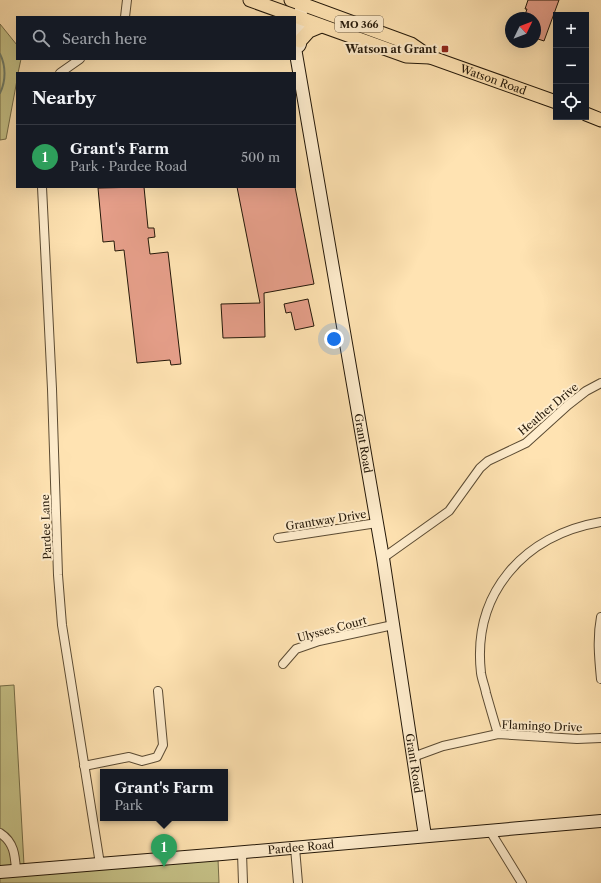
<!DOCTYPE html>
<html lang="en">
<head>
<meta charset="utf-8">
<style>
  body { margin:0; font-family:"Libre Caslon Text",serif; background:#20242c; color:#f1f3f6 }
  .controls { position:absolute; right:12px; top:12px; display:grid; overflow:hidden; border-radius:0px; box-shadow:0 4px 16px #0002 }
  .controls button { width:36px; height:36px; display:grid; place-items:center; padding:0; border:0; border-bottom:1px solid #363941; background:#171b24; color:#f1f3f6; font:20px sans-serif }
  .compass { position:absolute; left:505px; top:12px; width:36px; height:36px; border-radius:50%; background:#171b24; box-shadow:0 4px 16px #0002; rotate:47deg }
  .you { position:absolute; left:334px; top:339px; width:14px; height:14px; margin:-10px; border:3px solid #fff; border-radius:50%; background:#1a73e8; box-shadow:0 0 0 6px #1a73e833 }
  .badge { display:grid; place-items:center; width:26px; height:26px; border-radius:50%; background:#2563eb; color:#fff; font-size:13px; font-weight:700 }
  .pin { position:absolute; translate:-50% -33px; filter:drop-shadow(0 1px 2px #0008) }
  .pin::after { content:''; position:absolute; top:21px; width:14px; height:12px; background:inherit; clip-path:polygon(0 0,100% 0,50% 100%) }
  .popup { position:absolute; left:100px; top:769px; width:128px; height:52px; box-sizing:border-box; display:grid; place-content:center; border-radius:0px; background:#171b24; filter:drop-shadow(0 1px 3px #0005); font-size:13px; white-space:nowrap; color:#9ea1a6 }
  .popup b { font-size:15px; color:#f1f3f6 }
  .popup::after { content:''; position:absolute; left:50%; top:100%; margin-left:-8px; border:8px solid transparent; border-top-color:#171b24 }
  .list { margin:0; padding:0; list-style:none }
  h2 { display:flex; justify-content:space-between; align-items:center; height:52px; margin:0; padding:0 16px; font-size:17px }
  h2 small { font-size:13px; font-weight:400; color:#9ea1a6 }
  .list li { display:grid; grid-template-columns:26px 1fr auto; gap:12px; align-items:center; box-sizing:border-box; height:64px; padding:0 16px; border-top:1px solid #363941 }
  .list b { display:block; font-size:15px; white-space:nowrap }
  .list p { margin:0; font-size:13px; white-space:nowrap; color:#9ea1a6 }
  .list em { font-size:13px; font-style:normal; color:#9ea1a6 }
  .icon { flex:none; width:22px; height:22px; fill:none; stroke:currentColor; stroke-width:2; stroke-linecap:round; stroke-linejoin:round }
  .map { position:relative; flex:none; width:601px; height:883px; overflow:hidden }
  .search { position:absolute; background:#171b24; box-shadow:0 4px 16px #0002; left:16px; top:16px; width:280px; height:44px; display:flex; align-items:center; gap:10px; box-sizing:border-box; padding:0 14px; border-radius:0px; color:#9ea1a6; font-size:15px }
  .panel { position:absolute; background:#171b24; box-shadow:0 4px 16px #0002; left:16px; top:72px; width:280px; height:116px; border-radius:0px }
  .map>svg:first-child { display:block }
  .green { fill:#c6c288; stroke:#756d48 }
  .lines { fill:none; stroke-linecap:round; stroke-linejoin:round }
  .stream { stroke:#6e7c6a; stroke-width:2 }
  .building { fill:#e69f8a; stroke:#241809 }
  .street-casing { stroke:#5b4b33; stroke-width:10 }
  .secondary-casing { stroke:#241809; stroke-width:14 }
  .primary-casing { stroke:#241809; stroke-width:15 }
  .street { stroke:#ffedcd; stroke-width:8 }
  .secondary { stroke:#ffedcd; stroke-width:12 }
  .primary { stroke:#ffe3b2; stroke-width:13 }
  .poi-dot { fill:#8f2418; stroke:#ffedcd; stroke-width:1.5 }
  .labels { text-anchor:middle; stroke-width:4; stroke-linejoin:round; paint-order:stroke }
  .shield { fill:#ffedcd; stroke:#665844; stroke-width:1 }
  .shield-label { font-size:10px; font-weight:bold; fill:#241809 }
  .poi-label { font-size:11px; font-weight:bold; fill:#241809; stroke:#ffedcd; text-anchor:end }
  .street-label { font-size:11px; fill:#241809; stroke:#ffedcd }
</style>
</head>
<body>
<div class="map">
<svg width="601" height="883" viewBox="0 0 601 883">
  <rect width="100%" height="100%" fill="#ffe3b2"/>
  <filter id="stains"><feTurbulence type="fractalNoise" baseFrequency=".005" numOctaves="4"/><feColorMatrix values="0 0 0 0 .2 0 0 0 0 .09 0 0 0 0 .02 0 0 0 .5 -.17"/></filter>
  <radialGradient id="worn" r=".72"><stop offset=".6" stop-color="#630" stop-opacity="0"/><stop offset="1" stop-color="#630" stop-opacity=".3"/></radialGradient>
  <path class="green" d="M0,24l17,21v14h4l-3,14h-1v7l-11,59 -6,1z
    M14,685l10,180 -24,3v-182z
    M218,859l1,24h-219v-6z"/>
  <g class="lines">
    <path class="stream" d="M0,54c6,12 6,27 0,39"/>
  </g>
  <path class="building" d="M528,0h31l-15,41 -9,-3v-20h-11l3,-9h-2z
    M144,187l4,41h6l1,9 -7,1 2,16 18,-2 13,112 -10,1 -1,-5 -33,3 -13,-113 -9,1 -1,-10 -11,1 -5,-54z
    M237,187h58l19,97 -50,9 1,44 -42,1 -2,-34 39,-1z
    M308,299l6,27 -19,4 -4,-18 -5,1 -2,-9z"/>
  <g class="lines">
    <defs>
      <path id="street" d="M125,17l2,-17
        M60,73l20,-14
        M42,187l10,202 6,186 4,50 38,239
        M278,538l99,-15
        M383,558l66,-47 31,-43 8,-7 38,-18 42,-38 18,-14 15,-8
        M601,617c-4,21 -2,41 0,62
        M283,664l13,-15 23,-8 74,-16
        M498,734c-4,-13 -8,-27 -12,-41 -1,-6 -4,-13 -5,-20 -9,-80 43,-138 120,-151
        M413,757l30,-11 55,-12 79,5 24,-1
        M84,766l45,-9 13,4 15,-4 6,-12 -5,-54
        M490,831l32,52
        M0,833c14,9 15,22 16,37
        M295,848l3,35
        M242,853l1,30"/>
      <g id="secondary">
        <path d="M299,46l1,-2 1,-35"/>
        <path id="s1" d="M295,48l88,510 42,278"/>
        <path id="s2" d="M0,872l222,-18 379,-33"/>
      </g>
      <g id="primary">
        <path id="s3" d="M250,0l156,56 24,1 126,45"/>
        <path d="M291,0l120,44 19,13"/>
        <path d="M300,41l9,-10 12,-5"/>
        <path d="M586,114l15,6"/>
      </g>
    </defs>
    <use href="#street" class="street-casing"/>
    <use href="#secondary" class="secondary-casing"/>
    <use href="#primary" class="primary-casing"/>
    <use href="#street" class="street"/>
    <use href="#secondary" class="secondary"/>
    <use href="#primary" class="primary"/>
  </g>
  <rect class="poi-dot" x="441" y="45" width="8" height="8" rx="2"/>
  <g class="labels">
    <rect class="shield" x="335" y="16" width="48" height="16" rx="3"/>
    <g class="shield-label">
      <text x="359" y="28">MO 366</text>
    </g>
    <g class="poi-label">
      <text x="437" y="53">Watson at Grant</text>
    </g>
    <g class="street-label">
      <text dy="4" stroke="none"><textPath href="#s3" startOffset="257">Watson Road</textPath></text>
      <text transform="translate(548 409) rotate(-40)" y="4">Heather Drive</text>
      <text dy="4" stroke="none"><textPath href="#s1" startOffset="401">Grant Road</textPath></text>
      <text transform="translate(326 520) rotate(-9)" y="4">Grantway Drive</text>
      <text transform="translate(46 527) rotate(-92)" y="4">Pardee Lane</text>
      <text transform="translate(332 629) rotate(-15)" y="4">Ulysses Court</text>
      <text transform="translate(542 726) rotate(2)" y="4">Flamingo Drive</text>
      <text dy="4" stroke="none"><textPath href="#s1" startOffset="725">Grant Road</textPath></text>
      <text dy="4" stroke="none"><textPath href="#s2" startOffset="302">Pardee Road</textPath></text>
    </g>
  </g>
  <rect width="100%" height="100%" filter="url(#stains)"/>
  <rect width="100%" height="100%" fill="url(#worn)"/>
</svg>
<div class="controls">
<button>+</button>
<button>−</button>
<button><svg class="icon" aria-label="locate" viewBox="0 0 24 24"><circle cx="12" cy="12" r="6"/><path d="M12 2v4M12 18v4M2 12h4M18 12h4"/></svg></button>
</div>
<svg class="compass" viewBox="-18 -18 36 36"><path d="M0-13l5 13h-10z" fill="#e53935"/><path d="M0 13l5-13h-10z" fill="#9ea1a6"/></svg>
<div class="you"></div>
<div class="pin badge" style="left:164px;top:867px;background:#2e9e5b">1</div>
<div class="popup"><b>Grant's Farm</b>Park</div>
<div class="search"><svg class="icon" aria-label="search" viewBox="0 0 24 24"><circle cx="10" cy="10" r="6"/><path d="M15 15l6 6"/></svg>Search here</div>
<section class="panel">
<h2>Nearby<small></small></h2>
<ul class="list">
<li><span class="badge" style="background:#2e9e5b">1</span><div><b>Grant's Farm</b><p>Park · Pardee Road</p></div><em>500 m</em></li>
</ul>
</section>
</div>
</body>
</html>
